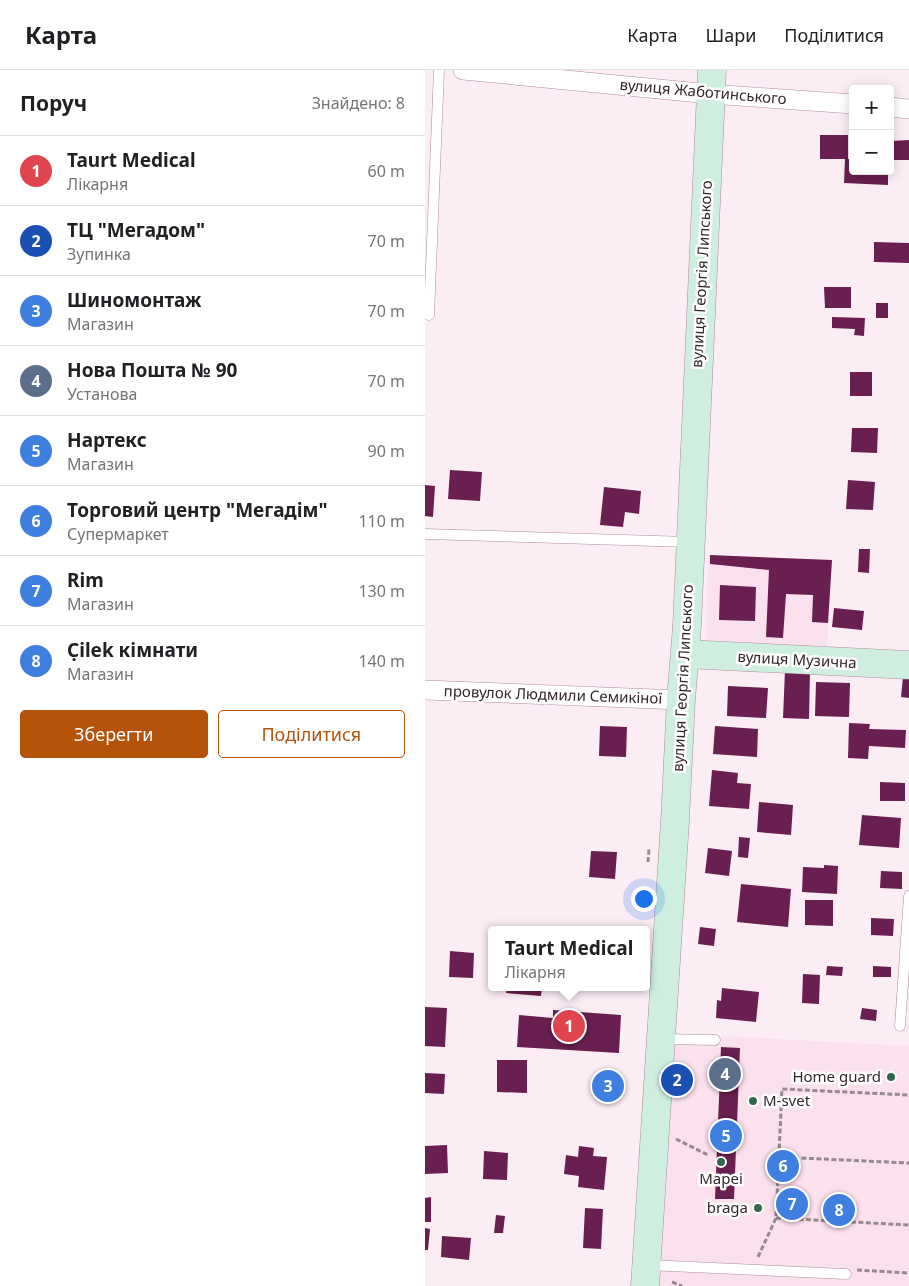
<!DOCTYPE html>
<html lang="uk">
<head>
<meta charset="utf-8">
<style>
  body { margin:0; font-family:"Noto Sans",sans-serif; background:#f2f2f2; color:#202124 }
  .controls { position:absolute; right:15px; top:15px; display:grid; overflow:hidden; border-radius:5px; box-shadow:0 2px 12px #0003 }
  .controls button { width:45px; height:45px; display:grid; place-items:center; padding:0; border:0; border-bottom:1px solid #e0e0e0; background:#fff; color:#202124; font:25px sans-serif }
  .you { position:absolute; left:218px; top:828px; width:18px; height:18px; margin:-12px; border:4px solid #fff; border-radius:50%; background:#1a73e8; box-shadow:0 0 0 8px #1a73e833 }
  .badge { display:grid; place-items:center; width:32px; height:32px; border-radius:50%; background:#b45309; color:#fff; font-size:16px; font-weight:700 }
  .pin { position:absolute; translate:-50% -50%; border:2px solid #fff; box-shadow:0 1px 5px #0006 }
  .popup { position:absolute; left:63px; top:856px; width:162px; height:65px; box-sizing:border-box; display:grid; place-content:center; border-radius:5px; background:#fff; filter:drop-shadow(0 1px 4px #0005); font-size:16px; white-space:nowrap; color:#757577 }
  .popup b { font-size:19px; color:#202124 }
  .popup::after { content:''; position:absolute; left:50%; top:100%; margin-left:-10px; border:10px solid transparent; border-top-color:#fff }
  .list { margin:0; padding:0; list-style:none }
  h2 { display:flex; justify-content:space-between; align-items:center; height:65px; margin:0; padding:0 20px; font-size:21px }
  h2 small { font-size:16px; font-weight:400; color:#757577 }
  .list li { display:grid; grid-template-columns:32px 1fr auto; gap:15px; align-items:center; box-sizing:border-box; height:70px; padding:0 20px; border-top:1px solid #e0e0e0 }
  .list b { display:block; font-size:19px; white-space:nowrap }
  .list p { margin:0; font-size:16px; white-space:nowrap; color:#757577 }
  .list em { font-size:16px; font-style:normal; color:#757577 }
  .actions { display:flex; gap:10px; padding:15px 20px }
  .actions a { flex:1; padding:11px 0; border:1px solid #b45309; border-radius:5px; text-align:center; font-size:18px; color:#b45309 }
  .actions .main { background:#b45309; color:#fff }
  .map { position:relative; flex:none; width:484px; height:1216px; overflow:hidden }
  header { display:flex; align-items:center; gap:30px; box-sizing:border-box; height:70px; padding:0 25px; background:#fff; border-bottom:1px solid #e0e0e0 }
  header strong { font-size:24px }
  nav { display:flex; gap:28px; margin-inline-start:auto; font-size:18px }
  main { display:flex }
  aside { flex:1; background:#fff }
  .map>svg:first-child { display:block }
  .built { fill:#fbe0ee }
  .building { fill:#691f4f }
  .lines { fill:none; stroke-linecap:round; stroke-linejoin:round }
  .lane-casing { stroke:#ac8a9c; stroke-width:11 }
  .street-casing { stroke:#ac8a9c; stroke-width:20 }
  .secondary-casing { stroke:#ac8a9c; stroke-width:29 }
  .path { stroke:#978990; stroke-width:3; stroke-dasharray:5 2.5; stroke-linecap:butt }
  .lane { stroke:#fff; stroke-width:10 }
  .street { stroke:#fff; stroke-width:19 }
  .secondary { stroke:#ceefdf; stroke-width:28 }
  .poi-dot { fill:#32674d; stroke:#fff; stroke-width:2 }
  .labels { text-anchor:middle; stroke-width:5; stroke-linejoin:round; paint-order:stroke }
  .street-label { font-size:15px; fill:#34262d; stroke:#fff }
  .poi-label { font-size:15px; fill:#34262d; stroke:#fff; text-anchor:end }
</style>
</head>
<body>
<header>
<strong>Карта</strong>
<nav><a>Карта</a><a>Шари</a><a>Поділитися</a></nav>
</header>
<main>
<aside>
<h2>Поруч<small>Знайдено: 8</small></h2>
<ul class="list">
<li><span class="badge" style="background:#e0444e">1</span><div><b>Taurt Medical</b><p>Лікарня</p></div><em>60 m</em></li>
<li><span class="badge" style="background:#1a4fb4">2</span><div><b>ТЦ &quot;Мегадом&quot;</b><p>Зупинка</p></div><em>70 m</em></li>
<li><span class="badge" style="background:#3f7fe0">3</span><div><b>Шиномонтаж</b><p>Магазин</p></div><em>70 m</em></li>
<li><span class="badge" style="background:#5c6f8a">4</span><div><b>Нова Пошта № 90</b><p>Установа</p></div><em>70 m</em></li>
<li><span class="badge" style="background:#3f7fe0">5</span><div><b>Нартекс</b><p>Магазин</p></div><em>90 m</em></li>
<li><span class="badge" style="background:#3f7fe0">6</span><div><b>Торговий центр &quot;Мегадім&quot;</b><p>Супермаркет</p></div><em>110 m</em></li>
<li><span class="badge" style="background:#3f7fe0">7</span><div><b>Rim</b><p>Магазин</p></div><em>130 m</em></li>
<li><span class="badge" style="background:#3f7fe0">8</span><div><b>C̣ilek кімнати</b><p>Магазин</p></div><em>140 m</em></li>
</ul>
<div class="actions"><a class="main">Зберегти</a><a>Поділитися</a></div>
</aside>
<div class="map">
<svg width="484" height="1216" viewBox="0 0 484 1216">
  <rect width="100%" height="100%" fill="#fcedf5"/>
  <path class="built" d="M283,485l124,5 -5,88 -121,-8z
    M241,963l243,13v240h-262z"/>
  <path class="building" d="M395,65h28v24h5v12h35v14l-44,-2 1,-24h-25z
    M484,70v20h-19v-19z
    M449,172l35,1v20l-35,-1z
    M399,217h27v21h-26z
    M451,233h12v15h-12z
    M407,247l33,1 -1,18 -10,-1 1,-6 -23,-1z
    M425,302h22v24h-22z
    M427,358h26l-1,25 -26,-1z
    M25,400l32,2 -2,29 -32,-2z
    M423,410l27,2 -2,28 -27,-1z
    M0,415l10,1 -2,31 -8,-1z
    M179,417l37,4 -2,23 -14,-2 -2,15 -23,-2z
    M434,479h11l-1,24 -11,-1z
    M285,485l122,5 -4,63 -16,-1 1,-27 -27,-1 -3,44 -17,-1 3,-67 -59,-6z
    M295,515l36,2 -1,34 -36,-1z
    M409,538l30,3 -2,19 -30,-3z
    M360,600l25,1 -1,48 -26,-1z
    M478,607h6v21l-8,-1z
    M391,612l34,1 -1,34 -34,-1z
    M303,616l40,2 -2,30 -39,-2z
    M424,653l21,1 -1,5 37,1 -1,18 -36,-2 -1,13 -20,-1z
    M175,656l27,1 -1,30 -27,-1z
    M290,656l43,3 -1,28 -44,-3z
    M287,700l26,3 -1,10 14,1 -2,25 -40,-3z
    M455,712l25,1v18h-25z
    M334,732l34,3 -2,30 -34,-3z
    M437,745l39,3 -2,30 -40,-3z
    M314,767l11,1 -2,20 -10,-1z
    M283,778l24,3 -3,25 -24,-3z
    M166,781l26,1 -2,27 -26,-2z
    M399,795l14,1 -1,28 -35,-2 1,-25 21,1z
    M456,801l21,1v17l-22,-1z
    M316,814l50,5 -3,38 -51,-5z
    M380,830h28v26l-28,-1z
    M446,848l23,1 -1,17 -22,-1z
    M275,857l16,2 -2,17 -16,-2z
    M25,881l24,2 -1,25 -24,-1z
    M402,896l16,1 -1,9 -16,-1z
    M448,896l18,1v10h-18z
    M378,904l17,1 -1,29 -17,-1z
    M82,917h35l-1,9 -35,-3z
    M297,918l37,4 -3,30 -40,-4 1,-18 4,1z
    M0,937l22,1 -2,39 -20,-1z
    M437,938l15,2 -1,11 -16,-2z
    M128,940l68,5 -2,38 -102,-6 2,-32 34,3z
    M296,977l19,1 -6,151h-19z
    M72,990h30v33l-30,-1z
    M0,1003l20,1 -1,20 -19,-1z
    M22,1075l1,28 -23,1v-28z
    M154,1076l15,2 -1,8 14,1 -3,33 -26,-3 1,-11 -15,-2 2,-19 12,2z
    M59,1081l24,2 -1,27 -24,-1z
    M6,1127v25h-6v-24z
    M160,1138l18,1 -2,40 -18,-1z
    M71,1145l9,1 -2,17h-9z
    M0,1158l5,1 -2,21h-3z
    M17,1166l29,2 -2,22 -28,-3z"/>
  <g class="lines">
    <defs>
      <path id="lane" d="M4,245l10,-245
        M0,464l264,8
        M475,956l9,-130
        M238,969l52,1
        M222,1195l199,9"/>
      <path id="street" d="M38,0l247,24 143,10
        M465,37l19,2
        M0,620l256,10"/>
      <path id="secondary" d="M260,584l224,11
        M220,1216l30,-465 6,-121 6,-74 25,-556"/>
    </defs>
    <use href="#lane" class="lane-casing"/>
    <use href="#street" class="street-casing"/>
    <use href="#secondary" class="secondary-casing"/>
    <path class="path" d="M223,792l1,-13
      M288,1004h7
      M251,1069l32,16
      M354,1087l130,6
      M351,1148l133,7
      M333,1187l18,-39 6,-129 127,6
      M432,1200l52,3
      M247,1212l10,4"/>
    <use href="#lane" class="lane"/>
    <use href="#street" class="street"/>
    <use href="#secondary" class="secondary"/>
  </g>
  <g class="poi-dot">
    <circle cx="466" cy="1007" r="5"/>
    <circle cx="328" cy="1031" r="5"/>
    <circle cx="296" cy="1092" r="5"/>
    <circle cx="333" cy="1138" r="5"/>
  </g>
  <g class="labels">
    <g class="street-label">
      <text transform="translate(278 22) rotate(5)" y="5">вулиця Жаботинського</text>
      <text transform="translate(277 204) rotate(-87)" y="5">вулиця Георгія Липського</text>
      <text transform="translate(372 590) rotate(3)" y="5">вулиця Музична</text>
      <text transform="translate(258 608) rotate(-87)" y="5">вулиця Георгія Липського</text>
      <text transform="translate(128 625) rotate(2)" y="5">провулок Людмили Семикіної</text>
    </g>
    <g class="poi-label">
      <text x="456" y="1012">Home guard</text>
      <text x="338" y="1036" text-anchor="start">M-svet</text>
      <text x="296" y="1114" text-anchor="middle">Mapei</text>
      <text x="323" y="1143">braga</text>
    </g>
  </g>
</svg>
<div class="controls">
<button>+</button>
<button>−</button>
</div>
<div class="you"></div>
<div class="pin badge" style="left:144px;top:956px;background:#e0444e">1</div>
<div class="popup"><b>Taurt Medical</b>Лікарня</div>
<div class="pin badge" style="left:252px;top:1010px;background:#1a4fb4">2</div>
<div class="pin badge" style="left:183px;top:1016px;background:#3f7fe0">3</div>
<div class="pin badge" style="left:300px;top:1004px;background:#5c6f8a">4</div>
<div class="pin badge" style="left:301px;top:1066px;background:#3f7fe0">5</div>
<div class="pin badge" style="left:358px;top:1096px;background:#3f7fe0">6</div>
<div class="pin badge" style="left:367px;top:1134px;background:#3f7fe0">7</div>
<div class="pin badge" style="left:414px;top:1140px;background:#3f7fe0">8</div>
</div>
</main>
</body>
</html>
